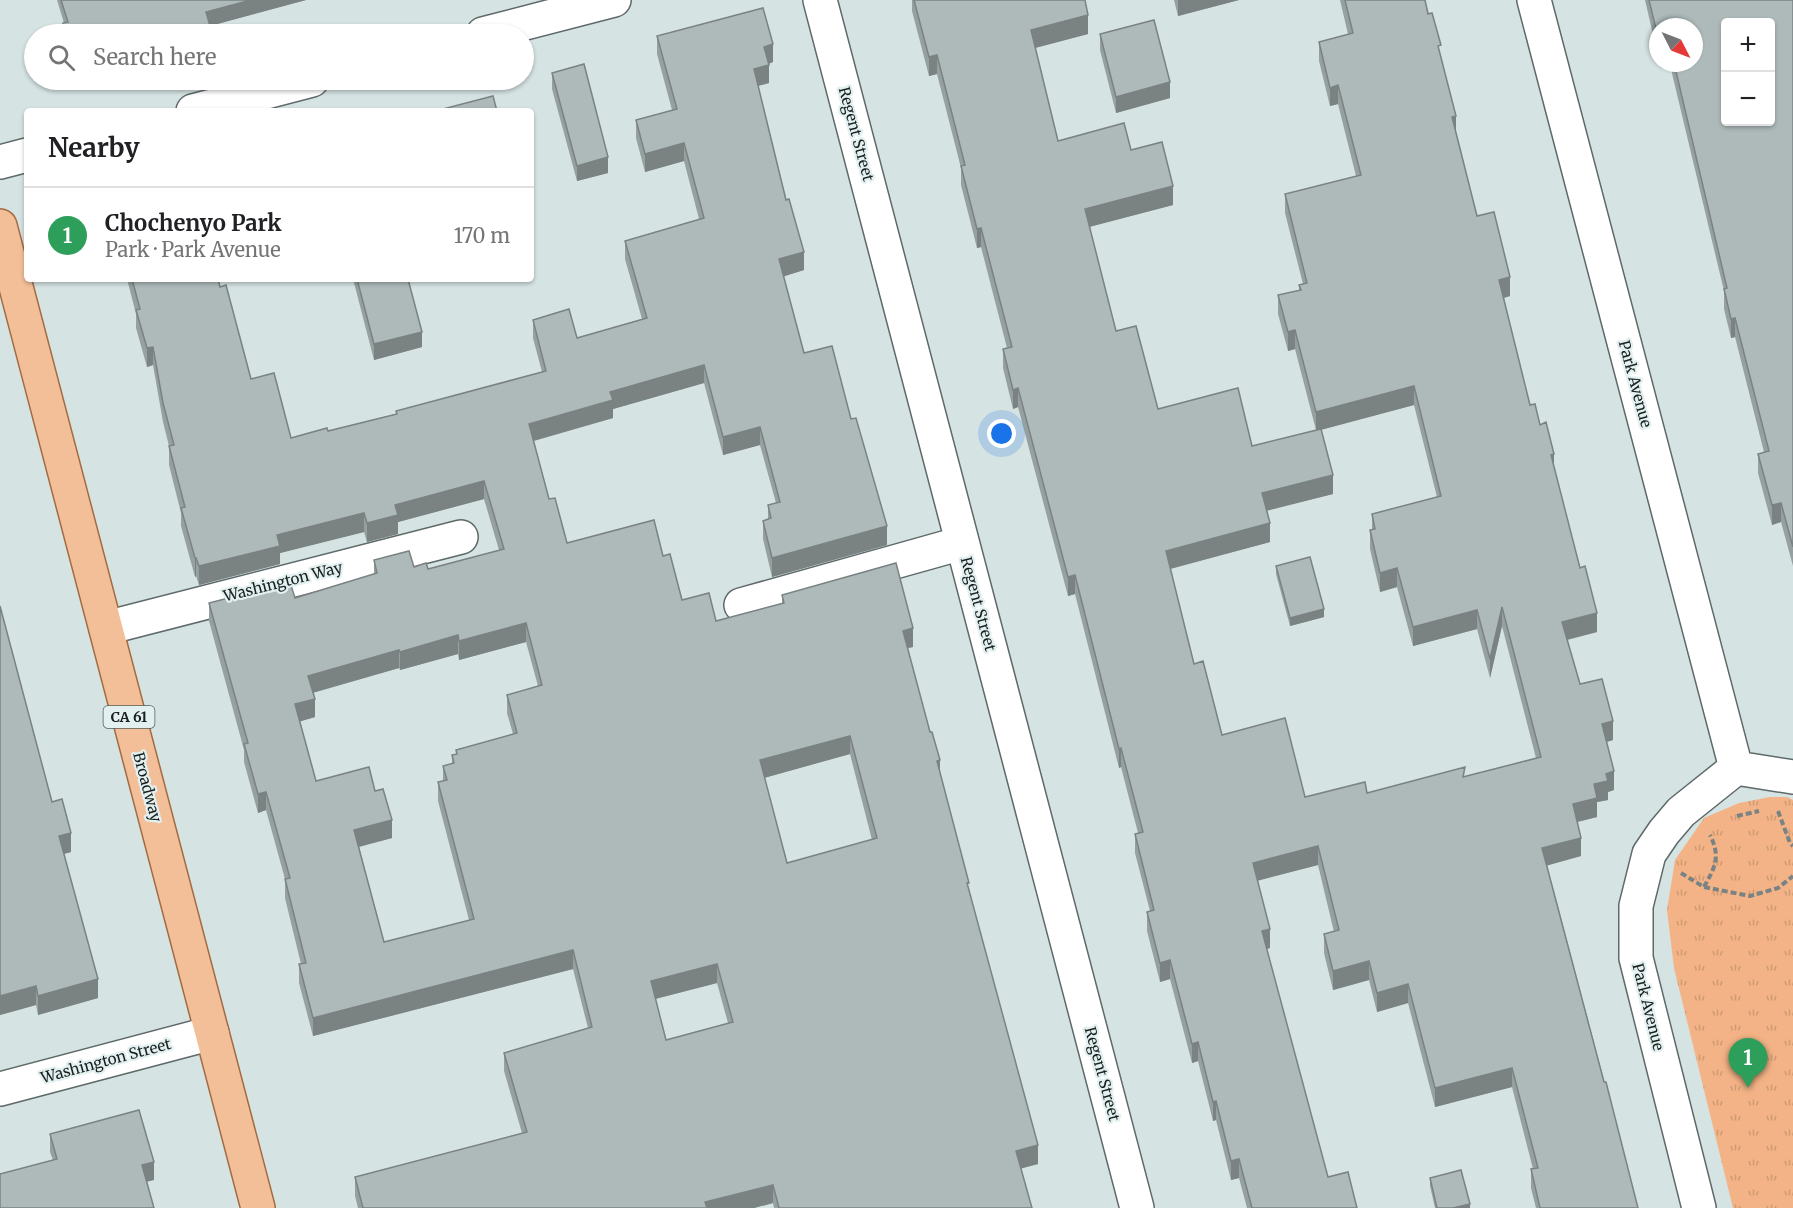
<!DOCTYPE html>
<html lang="en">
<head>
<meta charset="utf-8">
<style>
  body { margin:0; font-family:Merriweather,serif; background:#f6f6f6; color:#202124 }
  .controls { position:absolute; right:18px; top:18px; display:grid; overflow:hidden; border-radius:6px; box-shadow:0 2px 4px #0004 }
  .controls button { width:54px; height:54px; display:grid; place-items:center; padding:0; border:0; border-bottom:2px solid #e0e0e0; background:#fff; color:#202124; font:30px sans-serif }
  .compass { position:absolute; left:1649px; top:18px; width:54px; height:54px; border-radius:50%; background:#fff; box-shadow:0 2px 4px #0004; rotate:132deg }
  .you { position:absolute; left:1002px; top:434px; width:21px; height:21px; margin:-15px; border:4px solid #fff; border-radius:50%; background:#1a73e8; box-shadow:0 0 0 9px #1a73e833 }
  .badge { display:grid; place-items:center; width:39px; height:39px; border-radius:50%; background:#b45309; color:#fff; font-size:20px; font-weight:700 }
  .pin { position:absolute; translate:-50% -50px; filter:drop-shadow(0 2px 3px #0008) }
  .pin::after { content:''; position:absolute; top:32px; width:21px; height:18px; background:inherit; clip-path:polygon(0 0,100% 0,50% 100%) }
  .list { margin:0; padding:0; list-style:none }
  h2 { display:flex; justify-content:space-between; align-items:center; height:78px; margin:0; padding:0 24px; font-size:26px }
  h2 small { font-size:20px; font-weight:400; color:#757577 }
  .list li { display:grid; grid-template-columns:39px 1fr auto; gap:18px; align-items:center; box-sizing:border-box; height:96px; padding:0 24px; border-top:2px solid #e0e0e0 }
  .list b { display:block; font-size:22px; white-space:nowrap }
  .list p { margin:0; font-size:20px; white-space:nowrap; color:#757577 }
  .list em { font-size:20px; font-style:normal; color:#757577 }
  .icon { flex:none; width:33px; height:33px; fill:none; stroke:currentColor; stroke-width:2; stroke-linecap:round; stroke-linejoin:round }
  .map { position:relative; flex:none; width:1793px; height:1208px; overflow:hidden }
  .search { position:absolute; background:#fff; box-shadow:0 2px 4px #0004; left:24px; top:24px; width:510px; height:66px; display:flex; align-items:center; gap:15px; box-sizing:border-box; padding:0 21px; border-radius:33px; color:#757577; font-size:22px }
  .panel { position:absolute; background:#fff; box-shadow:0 2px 4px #0004; left:24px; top:108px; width:510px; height:174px; border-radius:6px }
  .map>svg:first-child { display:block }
  .park { fill:url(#park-tufts) }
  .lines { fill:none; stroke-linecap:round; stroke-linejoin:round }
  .minor-casing { stroke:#5e6969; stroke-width:36 }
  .major-casing { stroke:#a26b41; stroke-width:36 }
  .path { stroke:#798383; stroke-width:4; stroke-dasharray:6 3; stroke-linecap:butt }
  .minor { stroke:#fff; stroke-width:33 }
  .major { stroke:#f3bf98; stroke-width:33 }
  .wall { fill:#96a0a0; fill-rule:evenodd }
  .shaded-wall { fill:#7a8282 }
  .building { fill:#aebaba; stroke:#7a8282; stroke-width:1.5; fill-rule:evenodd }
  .labels { text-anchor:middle; stroke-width:4.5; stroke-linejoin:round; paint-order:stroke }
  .shield { fill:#e3f0f0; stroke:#565d5d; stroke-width:1.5 }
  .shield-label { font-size:14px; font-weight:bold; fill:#191e1e }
  .street-label { font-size:15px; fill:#191e1e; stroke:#e3f0f0 }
</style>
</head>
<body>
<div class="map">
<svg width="1793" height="1208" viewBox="0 0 1793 1208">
  <defs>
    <pattern id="park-tufts" width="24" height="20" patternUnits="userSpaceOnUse" patternTransform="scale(1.5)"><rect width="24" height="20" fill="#f3b386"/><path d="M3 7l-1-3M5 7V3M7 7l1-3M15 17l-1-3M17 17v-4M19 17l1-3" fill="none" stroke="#d09a73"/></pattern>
  </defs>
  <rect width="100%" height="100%" fill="#d6e3e3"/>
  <path class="park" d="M1770,797h17l6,3v408h-60l-59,-240 -7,-58 8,-50 29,-42 35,-15z"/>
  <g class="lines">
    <defs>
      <path id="minor" d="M820,0l317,1208
        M1534,0l202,768
        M483,34l131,-34
        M193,111l119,-31
        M0,162l27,-7
        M741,605l221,-62
        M106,628l355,-91
        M0,1089l212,-56
        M1699,1208l-63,-250v-52l13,-52 15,-22 17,-20 55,-44 57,9"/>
      <path id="major" d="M0,226l258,982"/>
    </defs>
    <use href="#minor" class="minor-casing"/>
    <use href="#major" class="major-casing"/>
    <path class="path" d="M1778,811l12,32 3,3
      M1737,816l22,-5
      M1681,873l23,14 46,9 28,-8 15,-12
      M1704,887c11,-20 17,-30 6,-52"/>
    <use href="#minor" class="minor"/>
    <use href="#major" class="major"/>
  </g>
  <path class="wall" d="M57,0h249l-96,26 2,8h-149l1,-11z
    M912,0h173l3,34 -53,14 23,93 73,9 42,55 -84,22 27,104 42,78 94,37 64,-16 -21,-81 -7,2 -10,-37v-19l21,-5v-5l4,-1 -18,-71v-19l71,-18 -18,-72 -8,2 -11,-45v-19l29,-8 -8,-34h85l16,56 15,76 21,84 33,80 -6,2 26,107 10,20 14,45 43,162 -30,8 13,44 33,56 -6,2 7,48 -6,2v8l-11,2v15l-20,5 4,34 -34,9 91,343h-102l-5,-20v-19h2l-21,-82 -77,20 -27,-104 -31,9 -8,-32 -36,10 -9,-37v-19l10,-2 -16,-67 -61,15 13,68 -4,1 62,228 29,31h-110l-8,-30 -8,2 -15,-60 -3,1 -15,-60 -6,2 -22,-84 -10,3 -13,-51v-19l3,-1 -15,-58v-19l3,-1 -17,-66 -2,1 -44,-174 -7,2 -50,-189 -5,2 -10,-41v-19l4,-1 -26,-101 -4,1 -16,-63v-17l-24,-94 -8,2 -17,-65zM1414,405l23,92 -65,17v16h-2v19l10,43 17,-5 16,59 64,-17 13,49 12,-52 34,132 -71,18 -98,17 -62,4 -83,-62 -28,-71 -24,-95 100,-27 -3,-32 66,-16 -12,-64z
    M1174,0h65l-61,16z
    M1645,0h148v566l-12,-44 -9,3 -14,-52v-19l6,-2 -29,-115 -4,1 -7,-29v-18l-54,-226 -9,3 -1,-5h34l-36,-36v29z
    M1100,34l70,64 -54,15 -16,-63z
    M657,36l116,26 -4,2v19l-11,3 46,184 -21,6 21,77 47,66 36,126 -115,32 -9,-38v-18l5,-2v-14l8,-2 -16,-58 -37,10 -19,-72 -91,26v9l-79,23 15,58 18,44 96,13 19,44 34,21 66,-18v-8l131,52 -6,1 33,126 98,390 -17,4 11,40h-258l-1,-5 -19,5h-396l-3,-12v-19l167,-44 -18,-62v-18l84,-25 -15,-59 -260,67 -14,-53v-19h2l-16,-66v-19l-19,-69 -8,3 -14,-51v-12l-35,-129v-18l86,-5 79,-24v-14l54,9 71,-19 -15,-51 -86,23v12l-31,8 -3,-10 -84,21v11l-81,21 -3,-9 -1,1 -14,-51v-13l-12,-48v-19l-6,-24 -10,-57 -6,2 -11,-39v-14l-9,-35h91l33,100 40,59 37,-7 68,-17v-3l146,-39 -9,-34v-18l44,18 65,-19 -17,-60v-18l74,-22 -15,-58 -39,11 -9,-34v-18l36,-10 -15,-56zM526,642l12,44 -31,9v18l6,21 -57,16v4l-4,1v9l-9,2v15l-5,1v19l31,119 -85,22 -25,-95 33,-9 -17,-47 -59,-10 -16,-60 15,-4 -2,-24 86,-25 1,2 58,-16 1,6zM850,754l22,86 -85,23 -23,-85zM717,983l11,40 -62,17 -11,-41z
    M552,73l56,100 -31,8 -25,-92z
    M353,279h55l14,68 -48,13z
    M1276,566l48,51 -34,9 -14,-52z
    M0,606l52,196 19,50 -7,2 34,144 -60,17 -2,-10 -36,10z
    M50,1134l104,46 -7,1 -94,-21 -3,-8z
    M1430,1178l40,30h-35l-5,-22z"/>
  <path class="shaded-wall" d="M251,0h55l-100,27v-15z
    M1178,0h61l-61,16z
    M1088,15v19l-57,15v-19z
    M773,44v18l-9,3v-18z
    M937,55v19l-8,2v-19z
    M1661,63h9v2l-9,3z
    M769,65v18l-15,4v-18z
    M76,80h12l-12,3z
    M1170,82v16l-54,15v-16z
    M1338,85v19l-8,2v-18z
    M1456,116v19l-4,-18z
    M684,143v18l-39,11v-18z
    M608,157v16l-31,8v-15z
    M1173,186v19l-88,23v-19z
    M981,228v19l-4,1v-19z
    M804,252v18l-25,8v-19z
    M1510,277v19l-11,3v-19z
    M1735,318v19l-4,1v-19z
    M1295,330v19l-7,2v-19z
    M422,332v15l-48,13v-16z
    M153,347v18l-6,2v-19z
    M704,365v18l-91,26v9l-84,24v-18l81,-32z
    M1414,386v19l-98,26v-19z
    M1018,388v19l-5,2v-19z
    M760,427v18l-37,10v-18z
    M1554,454v19l-3,-18z
    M1333,475v19l-71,18v-19z
    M484,481v18l-86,23v12l-31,8v-19l28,-18z
    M1781,503v19l-9,3v-20z
    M364,513v19l-84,21v11l-81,21v-19l78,-31z
    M1270,523v19l-104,28v-19z
    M887,526v19l-115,32v-19z
    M195,558h1v18l-1,1z
    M1397,568v19l-17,5v-19z
    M1075,575v19l-7,2v-19z
    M1502,607v19l-12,52v-19z
    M1324,609v8l-34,9v-8z
    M1477,610v19l-64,17v-19z
    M1597,613v19l-35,9v-19z
    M526,623v19l-67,18v-19z
    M913,628v19l-10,2v-18z
    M458,635v19l-58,16v-18z
    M399,650v18l-91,26v-18z
    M315,699v18l-20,6v-19z
    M1613,721v19l-11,3v-19z
    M850,736v18l-90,25v-19z
    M1121,748v19l-2,1v-19z
    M940,760v19l-3,-18z
    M1614,771v19l-6,2v8l-11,2v15l-24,6v-19l33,-30z
    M266,792v18l-8,3v-19z
    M392,820v18l-38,10v-18z
    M71,833v19l-12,3v-19z
    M1581,838v18l-39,11v-19z
    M1318,846v19l-65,17v-19z
    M1270,929v19l-8,2v-19z
    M573,950v19l-260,67v-18z
    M1170,960v19l-10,3v-19z
    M1369,961v19l-36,10v-19z
    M717,964v19l-66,17v-19z
    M98,979v19l-60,17v-19z
    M1408,984v19l-31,9v-19z
    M36,986v19l-36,10v-19z
    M1198,1042v19l-6,2v-19z
    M1512,1068v19l-77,20v-19z
    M1216,1101v19l-3,1v-19z
    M1038,1145v19l-22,6v-19z
    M1239,1159v19l-8,2v-19z
    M154,1162v18l-12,3v-18z
    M773,1185v18l-19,5h-49v-6z
    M1470,1204v4h-17z"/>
  <path class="building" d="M61,0h190l-45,12 6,21 -5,1h-141l-3,-11 5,-1z
    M914,0h171l3,15 -57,15 27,111 66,-18 7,27 31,-8 11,44 -88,23 31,122 20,-5 22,83 80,-21 14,58 69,-17 12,46 -71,18 8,30 -104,28 28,113 9,-3 19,74 63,-17 20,79 60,-15 2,11 98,-26 -2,10 78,-20 -39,-150 -12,52 -13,-49 -64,17 -16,-59 -17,5 -10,-43 5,-1 -3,-15 69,-18 -27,-110 -98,26 -21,-82 -7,2 -10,-37 23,-5 -2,-5 8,-2 -22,-89 76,-19 -23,-90 -8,3 -11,-46 34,-9 -8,-33h80l3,14 4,-1 9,32 -3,1 18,70 -4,1 25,99 17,-4 16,65 -11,3 31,125 5,-1 5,21 6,-3 8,32 -3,1 29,113 5,-2 12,47 -35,9 18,62 22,-5 11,42 -11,3 12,47 -8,3 2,7 -14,3 3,14 -24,6 8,34 -39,10 62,234h2l32,126h-98l-9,-39 7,-1 -26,-100 -77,20 -27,-104 -31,9 -8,-32 -36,10 -9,-37 15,-4 -21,-84 -65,17 17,66 -8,2 66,246 20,-5 9,36h-105l-13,-49 -8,2 -15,-60 -3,1 -15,-60 -6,2 -22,-84 -10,3 -13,-51 7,-2 -19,-76 8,-2 -22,-84 -2,1 -44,-174 -7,2 -50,-189 -5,2 -10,-41 9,-2 -31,-119 -4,1 -16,-63 4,-1 -28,-110 -8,2z
    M1649,0h144v547l-12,-44 -9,2 -14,-51 11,-3 -34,-133 -4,1 -7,-30 3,-1 -53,-225h20v-36h-36v10zM1725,22h45v100h-45z
    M763,8l10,36 -9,3 5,18 -15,4 32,131 3,-1 15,53 -25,7 25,94 28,-7 19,73 5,-1 31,108 -115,32 -9,-37 8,-3 -3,-13 12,-3 -20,-75 -37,10 -19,-72 -94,27 3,8 -84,24 20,75 6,-1 12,45 87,-23 9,36 7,-2 12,46 27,-7 7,28 68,-18 -2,-8 114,-32 17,65 -10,3 27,101h2l8,28 -3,1 32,122h-2l71,262 -22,6 16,57h-253l-6,-23 -68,17 2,6h-344l-8,-31 172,-45 -23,-79 88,-26 -19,-77 -260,68 -14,-54 7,-1 -21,-84 5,-1 -24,-86 -8,2 -14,-50 4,-1 -39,-140 81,-21 5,16 82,-25 -3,-13 35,-9 5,16 12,-4 2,6 76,-20 -20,-68 -89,24 3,10 -31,8 -3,-10 -87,22 3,11 -81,20 -3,-8h-1l-14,-50 4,-1 -16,-61 5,-1 -11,-42 -10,-56 -6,1 -11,-38 4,-1 -8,-30h86l2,8 6,-2 25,94 23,-6 17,65 36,-10 1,3 69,-17 -1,-3 150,-40 -13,-51 36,-11 8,29 70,-20 -22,-77 79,-23 -20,-75 -39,11 -9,-34 41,-11 -20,-73zM526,623l16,62 -35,10 10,38 -61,17 1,4 -5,1 2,8 -11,3 4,14 -9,2 36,137 -90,23 -30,-112 38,-10 -9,-31 -8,2 -6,-24 -53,14 -21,-77 20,-5 -7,-23 91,-26 1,2 58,-17 1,6zM850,736l27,102 -90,25 -27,-103zM717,964l16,58 -67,18 -15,-59z
    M1154,20l16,62 -54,15 -16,-63z
    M584,64l24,93 -31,9 -25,-93z
    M493,96l4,15h-58v-1z
    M357,279h51l14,53 -48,12z
    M1310,557l14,52 -34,9 -14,-52z
    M0,606l52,196 10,-3 9,34 -12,3 39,143 -60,17 -2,-10 -36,10z
    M139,1110l15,52 -12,3 12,43h-154v-34l57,-15 -7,-25z
    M1461,1170l9,34 -17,4h-16l-7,-30z"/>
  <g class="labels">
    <rect class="shield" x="103.5" y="706" width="51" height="22" rx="4.5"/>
    <g class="shield-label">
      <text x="129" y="722">CA 61</text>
    </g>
    <g class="street-label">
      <text transform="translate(856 134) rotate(75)" y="5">Regent Street</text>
      <text transform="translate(1635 384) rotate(75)" y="5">Park Avenue</text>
      <text transform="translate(283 582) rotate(-14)" y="5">Washington Way</text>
      <text transform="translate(978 604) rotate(75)" y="5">Regent Street</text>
      <text transform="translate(147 787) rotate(75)" y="5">Broadway</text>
      <text transform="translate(1648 1007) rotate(76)" y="5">Park Avenue</text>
      <text transform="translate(106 1061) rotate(-15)" y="5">Washington Street</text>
      <text transform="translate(1102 1074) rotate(75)" y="5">Regent Street</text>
    </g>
  </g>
</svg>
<div class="controls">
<button>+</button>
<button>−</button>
</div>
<svg class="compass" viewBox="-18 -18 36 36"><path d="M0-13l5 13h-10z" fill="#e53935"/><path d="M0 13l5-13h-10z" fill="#757577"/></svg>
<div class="you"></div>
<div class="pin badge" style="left:1748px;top:1088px;background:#2e9e5b">1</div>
<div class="search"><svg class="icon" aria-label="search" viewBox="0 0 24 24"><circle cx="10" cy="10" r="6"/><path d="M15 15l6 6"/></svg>Search here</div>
<section class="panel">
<h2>Nearby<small></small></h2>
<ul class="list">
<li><span class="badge" style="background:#2e9e5b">1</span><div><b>Chochenyo Park</b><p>Park · Park Avenue</p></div><em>170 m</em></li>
</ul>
</section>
</div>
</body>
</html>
